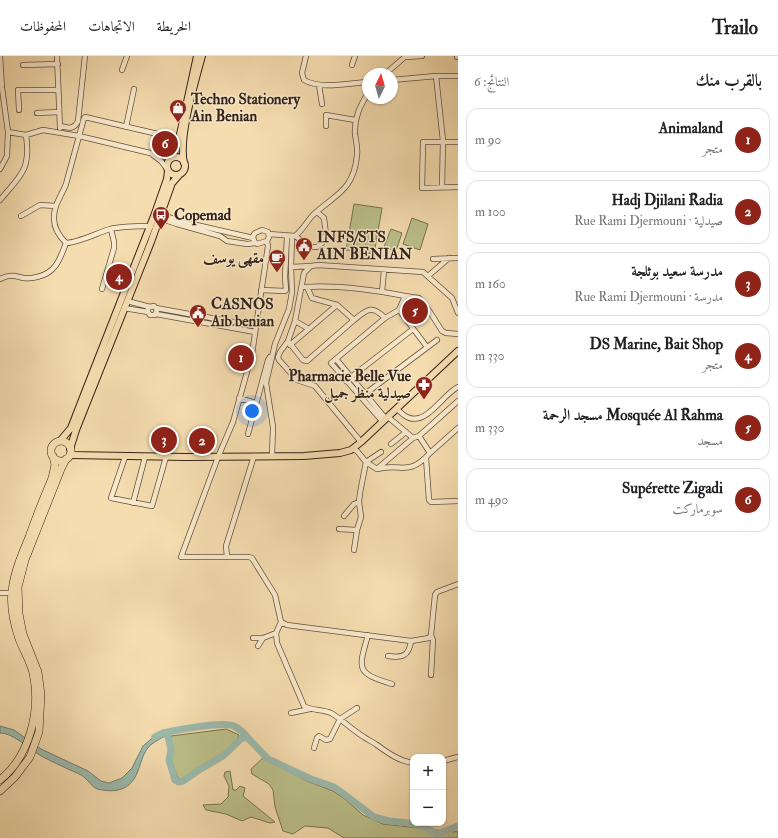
<!DOCTYPE html>
<html lang="ar">
<head>
<meta charset="utf-8">
<style>
  body { margin:0; font-family:"IM FELL Double Pica",Amiri,serif; background:#f6f6f6; color:#202124; direction:rtl }
  .controls { position:absolute; right:12px; bottom:12px; display:grid; overflow:hidden; border-radius:8px; box-shadow:0 1px 3px #0004 }
  .controls button { width:36px; height:36px; display:grid; place-items:center; padding:0; border:0; border-bottom:1px solid #e0e0e0; background:#fff; color:#202124; font:20px sans-serif }
  .compass { position:absolute; left:362px; top:12px; width:36px; height:36px; border-radius:50%; background:#fff; box-shadow:0 1px 3px #0004; rotate:5deg }
  .you { position:absolute; left:252px; top:355px; width:14px; height:14px; margin:-10px; border:3px solid #fff; border-radius:50%; background:#1a73e8; box-shadow:0 0 0 6px #1a73e833 }
  .badge { display:grid; place-items:center; width:26px; height:26px; border-radius:50%; background:#8f2418; color:#fff; font-size:13px; font-weight:700 }
  .pin { position:absolute; translate:-50% -50%; border:2px solid #fff; box-shadow:0 1px 4px #0006 }
  .list { margin:0; padding:0; list-style:none }
  h2 { display:flex; justify-content:space-between; align-items:center; height:52px; margin:0; padding:0 16px; font-size:17px }
  h2 small { font-size:13px; font-weight:400; color:#757577 }
  .list li { display:grid; grid-template-columns:26px 1fr auto; gap:12px; align-items:center; box-sizing:border-box; height:64px; margin:0 8px 8px; padding:0 8px; border:1px solid #e0e0e0; border-radius:12px }
  .list b { display:block; font-size:15px; white-space:nowrap }
  .list p { margin:0; font-size:13px; white-space:nowrap; color:#757577 }
  .list em { font-size:13px; font-style:normal; color:#757577 }
  .map { position:relative; flex:none; width:458px; height:782px; overflow:hidden; direction:ltr }
  header { display:flex; align-items:center; gap:24px; box-sizing:border-box; height:56px; padding:0 20px; background:#fff; border-bottom:1px solid #e0e0e0 }
  header strong { font-size:19px }
  nav { display:flex; gap:22px; margin-inline-start:auto; font-size:14px }
  main { display:flex }
  aside { flex:1; background:#fff }
  .map>svg:first-child { display:block }
  .green { fill:#bcc18b; stroke:#787252 }
  .water { fill:#9cbbae; stroke:#727e72 }
  .lines { fill:none; stroke-linecap:round; stroke-linejoin:round }
  .river { stroke:#9cbbae; stroke-width:7 }
  .minor-casing { stroke:#64513f; stroke-width:6 }
  .major-casing { stroke:#342219; stroke-width:8 }
  .highway-casing { stroke:#342219; stroke-width:8 }
  .minor { stroke:#f8e9cc; stroke-width:4.5 }
  .major { stroke:#f5ddb0; stroke-width:6 }
  .highway { stroke:#f5ddb0; stroke-width:7 }
  .labels { text-anchor:middle; stroke-width:3; stroke-linejoin:round; paint-order:stroke }
  .poi-label { font-size:15px; font-weight:bold; fill:#342219; stroke:#f8e9cc; text-anchor:start }
</style>
</head>
<body>
<header>
<strong>Trailo</strong>
<nav><a>الخريطة</a><a>الاتجاهات</a><a>المحفوظات</a></nav>
</header>
<main>
<aside>
<h2>بالقرب منك<small>النتائج: 6</small></h2>
<ul class="list">
<li><span class="badge">1</span><div><b>Animaland</b><p>متجر</p></div><em>90 m</em></li>
<li><span class="badge">2</span><div><b>Hadj Djilani Radia</b><p>صيدلية · Rue Rami Djermouni</p></div><em>100 m</em></li>
<li><span class="badge">3</span><div><b>مدرسة سعيد بوثلجة</b><p>مدرسة · Rue Rami Djermouni</p></div><em>160 m</em></li>
<li><span class="badge">4</span><div><b>DS Marine, Bait Shop</b><p>متجر</p></div><em>330 m</em></li>
<li><span class="badge">5</span><div><b>Mosquée Al Rahma مسجد الرحمة</b><p>مسجد</p></div><em>330 m</em></li>
<li><span class="badge">6</span><div><b>Supérette Zigadi</b><p>سوبرماركت</p></div><em>490 m</em></li>
</ul>
</aside>
<div class="map">
<svg width="458" height="782" viewBox="0 0 458 782">
  <rect width="100%" height="100%" fill="#f5ddb0"/>
  <filter id="stains"><feTurbulence type="fractalNoise" baseFrequency=".005" numOctaves="4"/><feColorMatrix values="0 0 0 0 .2 0 0 0 0 .09 0 0 0 0 .02 0 0 0 .5 -.17"/></filter>
  <radialGradient id="worn" r=".72"><stop offset=".6" stop-color="#630" stop-opacity="0"/><stop offset="1" stop-color="#630" stop-opacity=".3"/></radialGradient>
  <path class="green" d="M354,148l28,4 -8,46 -28,-4z
    M412,162l16,6 -8,26 -17,-6z
    M391,173l11,4 -6,18 -12,-4z
    M226,673l13,6c-7,19 -40,33 -57,44l-4,-1 -7,-18 1,-11 -1,-13z
    M263,702l44,23 26,10 12,8 18,16 20,9 71,8 4,-1v7h-114l-16,-10 -23,-2 -12,8 -10,-3 -8,-24 -2,-17 -4,-6 -17,-10 -1,-5z
    M230,715l3,19h3l4,-4 5,2 -2,8 32,26 -5,1 -19,-6 -9,4 -16,-7 -20,-4 -3,-5 18,-1 7,-7 1,-11 -5,-10 1,-4z"/>
  <path class="water" d="M0,670l14,4 27,19 47,22 13,10 8,2 13,-5 10,-10 11,-22 14,-12 6,-1 4,2c-7,4 -16,8 -20,14 -9,13 -7,31 -23,39 -8,4 -18,3 -27,1 -6,-3 -8,-8 -13,-12 -4,-3 -9,-5 -14,-7 -12,-6 -25,-11 -35,-18 -10,-7 -23,-19 -35,-19z"/>
  <g class="lines">
    <path class="river" d="M163,677c14,-3 59,-12 71,-7 6,3 10,7 14,12
      M155,681l8,-4 5,3 3,14 -2,10 6,20 4,2 4,-1 16,-11 24,-14 19,-18h6l20,21 43,20 23,8 10,7 30,23 15,4 20,2 13,3 15,8 21,-8"/>
    <defs>
      <path id="minor" d="M0,0l2,32 6,44 18,3 17,-5 36,6 92,22
        M57,0l3,72
        M306,0l-4,17 2,7c18,10 44,3 64,2
        M457,0v1
        M405,1l17,-1
        M23,9l35,-1
        M352,9l3,-9
        M122,14l5,-14
        M385,18l21,-18
        M436,20h22
        M392,24l44,-4 7,65 -1,46
        M319,29l3,19
        M19,54l-1,-20h40
        M37,57l22,-1
        M60,70c8,2 14,4 18,-5l7,-65
        M326,70v-11l29,5
        M126,71l8,-38
        M458,86h-35l-1,46 36,-1
        M153,99l8,6 6,8
        M0,113l7,-13 1,-24
        M0,144c21,-25 31,-30 26,-65
        M162,155l7,6 10,4 74,17
        M21,160l19,-11 16,1
        M159,162l18,6 43,12 7,5 20,3 9,-1
        M151,170c-13,0 -28,0 -41,3 -13,4 -32,14 -44,14 -7,-7 -12,-14 -12,-24 -1,-13 8,-24 12,-35 6,-22 12,-44 18,-66l1,-1 94,22
        M262,174l6,2 1,5 -2,4 -10,3 -3,-3 -1,-5 2,-3z
        M269,178l26,2c8,-6 12,-15 18,-21 23,-21 41,-25 44,-60 1,-7 -1,-14 -2,-21 -1,-16 5,-28 13,-41
        M295,180l16,11h6l5,-4 4,-9 -2,-16 -7,-6
        M267,185l1,5 -16,108 -19,68 -15,35 -37,100h68l3,1 23,37 6,27 6,3 124,16 18,-3 2,-3 4,-40 2,-3 21,-8
        M433,203l25,-1
        M291,211l1,-30
        M428,220l21,-18
        M0,223c10,-5 14,-3 24,-1 5,1 9,0 13,-1 19,-4 23,-18 29,-34
        M305,231c31,-2 69,3 100,9
        M307,231l5,11 25,7 17,15c13,-10 17,-16 31,-2l14,-8 6,-14 14,2 11,14 12,19 4,2 12,1
        M102,233l12,-41v-6l-3,-13
        M261,234l24,1 1,-1 -1,-13 2,-41
        M382,236l2,-22
        M127,245l23,6 4,-1 3,4 -2,5h-5l-2,-3v-3l2,-2
        M124,252l24,4
        M156,252l100,18
        M399,254l28,37
        M156,258l99,18
        M295,265l14,8
        M288,285l15,19 4,1 47,-41
        M290,289l47,-40
        M336,303l50,60
        M346,325l67,-52
        M361,341l76,-57
        M239,342l17,5
        M397,353c3,3 6,6 10,8 19,10 36,-23 51,-30
        M388,361l25,21
        M383,366l-52,-59 54,-45
        M248,378l20,-74 2,-3
        M361,386l-46,-56 -18,-6 -18,-20 -1,-3 2,-5 8,-11 7,-20 9,-48 7,-7 7,-1 105,7 29,26 6,15
        M391,388l15,-12
        M352,393l5,2 9,11 -6,31 -1,9 2,15 -4,13 -3,20
        M381,396l-15,10 11,7c25,-7 30,9 53,-16l-11,-17 39,-35
        M430,397l28,-25
        M272,400l1,-29 -7,-44 9,-39 14,-35 3,-17 -1,-25 20,-1
        M125,401l-14,41 41,8 14,-49
        M426,402l3,42 2,2 27,-1
        M378,412l35,-30 6,-2
        M133,447l12,-46
        M344,460l10,-12 5,-2
        M339,473l18,1
        M227,501l-1,-11 28,-90
        M0,537h12
        M281,566l-5,11 1,10 27,63c9,5 17,3 27,7 12,7 21,17 33,24 4,3 9,5 13,8 11,8 22,16 36,18
        M368,579c-10,35 -12,38 24,49
        M253,582h10l13,-5
        M258,590l5,-8
        M388,600c13,2 21,1 23,-15
        M431,619l2,-35 -2,-5
        M291,657l19,-4
        M314,692l3,-10 2,-2 7,4 4,-1 10,-20 17,-11
        M443,705l15,-4"/>
      <path id="major" d="M167 110a9 9 0 1 1 18 0a9 9 0 1 1-18 0Z
        M171,102l8,-19 18,-83
        M184,107c-6,-25 11,-81 18,-107
        M60,385l11,-13 14,-36 69,-176 13,-37 1,-8
        M70,393l6,-19 75,-188 21,-59 8,-9
        M70,399l116,2 118,-1 36,-3 11,-3 10,-8 97,-91"/>
      <path id="highway" d="M51 395a10 10 0 1 1 20 0a10 10 0 1 1-20 0Z
        M0,724c30,-24 41,-70 33,-107 -3,-13 -10,-23 -14,-34 -5,-15 -9,-32 -7,-48 2,-19 10,-37 17,-54 7,-20 15,-40 23,-59l3,-13 -2,-9
        M0,735l15,-14 15,-20 9,-25 2,-38 -3,-22 -15,-38 -4,-20 -1,-27 7,-27 36,-91 5,-10"/>
    </defs>
    <use href="#minor" class="minor-casing"/>
    <use href="#major" class="major-casing"/>
    <use href="#highway" class="highway-casing"/>
    <use href="#minor" class="minor"/>
    <use href="#major" class="major"/>
    <use href="#highway" class="highway"/>
  </g>
  <defs>
    <symbol id="shop-pin" viewBox="-11 -11 22 30"><path d="M0 17L-7.5 6A9.5 9.5 0 1 1 7.5 6Z" fill="#8f2418" stroke="#f8e9cc"/><path d="M-5-2.5h2.3a2.7 3.5 0 0 1 5.4 0H5L5.5 6h-11ZM-1.5-2.5h3a1.5 2.3 0 0 0-3 0Z" fill="#fff"/></symbol>
    <symbol id="bus-pin" viewBox="-11 -11 22 30"><path d="M0 17L-7.5 6A9.5 9.5 0 1 1 7.5 6Z" fill="#8f2418" stroke="#f8e9cc"/><path d="M-5-6H5V4H4V6H2V4H-2V6H-4V4H-5ZM-3.5-4V0h7V-4ZM-3.5 1.2v1.5H-2V1.2ZM2 1.2v1.5H3.5V1.2Z" fill="#fff"/></symbol>
    <symbol id="civic-pin" viewBox="-11 -11 22 30"><path d="M0 17L-7.5 6A9.5 9.5 0 1 1 7.5 6Z" fill="#8f2418" stroke="#f8e9cc"/><path d="M-.6-6.5H3V-4.5H.6V-3L4-1V1h2V6H-6V1h2V-1L-.6-3ZM-1.2 2.5V6h2.4V2.5Z" fill="#fff"/></symbol>
    <symbol id="cafe-pin" viewBox="-11 -11 22 30"><path d="M0 17L-7.5 6A9.5 9.5 0 1 1 7.5 6Z" fill="#8f2418" stroke="#f8e9cc"/><path d="M-5.5-4.5H6V0H3Q3 3.5 0 3.5H-2.5Q-5.5 3.5-5.5 0ZM3-3.2v2h1.7v-2ZM-6 4.5H4V6H-6Z" fill="#fff"/></symbol>
    <symbol id="pharmacy-pin" viewBox="-11 -11 22 30"><path d="M0 17L-7.5 6A9.5 9.5 0 1 1 7.5 6Z" fill="#8f2418" stroke="#f8e9cc"/><path d="M-2-6h4v4h4v4h-4v4h-4v-4h-4v-4h4Z" fill="#fff"/></symbol>
  </defs>
  <g fill-rule="evenodd">
    <use href="#shop-pin" x="168" y="42" width="20" height="27"/>
    <use href="#bus-pin" x="151" y="149" width="20" height="27"/>
    <use href="#civic-pin" x="294" y="180" width="20" height="27"/>
    <use href="#cafe-pin" x="267" y="192" width="20" height="27"/>
    <use href="#civic-pin" x="188" y="247" width="20" height="27"/>
    <use href="#pharmacy-pin" x="414" y="319" width="20" height="27"/>
  </g>
  <g class="labels">
    <g class="poi-label">
      <text x="191" y="48">Techno Stationery<tspan x="191" dy="17">Ain Benian</tspan></text>
      <text x="174" y="164">Copemad</text>
      <text x="317" y="186">INFS/STS<tspan x="317" dy="17">AIN BENIAN</tspan></text>
      <text x="264" y="207" text-anchor="end">مقهى يوسف</text>
      <text x="211" y="253">CASNOS<tspan x="211" dy="17">Aib benian</tspan></text>
      <text x="411" y="325" text-anchor="end">Pharmacie Belle Vue<tspan x="411" dy="17">صيدلية منظر جميل</tspan></text>
    </g>
  </g>
  <rect width="100%" height="100%" filter="url(#stains)"/>
  <rect width="100%" height="100%" fill="url(#worn)"/>
</svg>
<div class="controls">
<button>+</button>
<button>−</button>
</div>
<svg class="compass" viewBox="-18 -18 36 36"><path d="M0-13l5 13h-10z" fill="#e53935"/><path d="M0 13l5-13h-10z" fill="#757577"/></svg>
<div class="you"></div>
<div class="pin badge" style="left:241px;top:302px">1</div>
<div class="pin badge" style="left:202px;top:385px">2</div>
<div class="pin badge" style="left:164px;top:384px">3</div>
<div class="pin badge" style="left:119px;top:221px">4</div>
<div class="pin badge" style="left:415px;top:255px">5</div>
<div class="pin badge" style="left:165px;top:88px">6</div>
</div>
</main>
</body>
</html>
